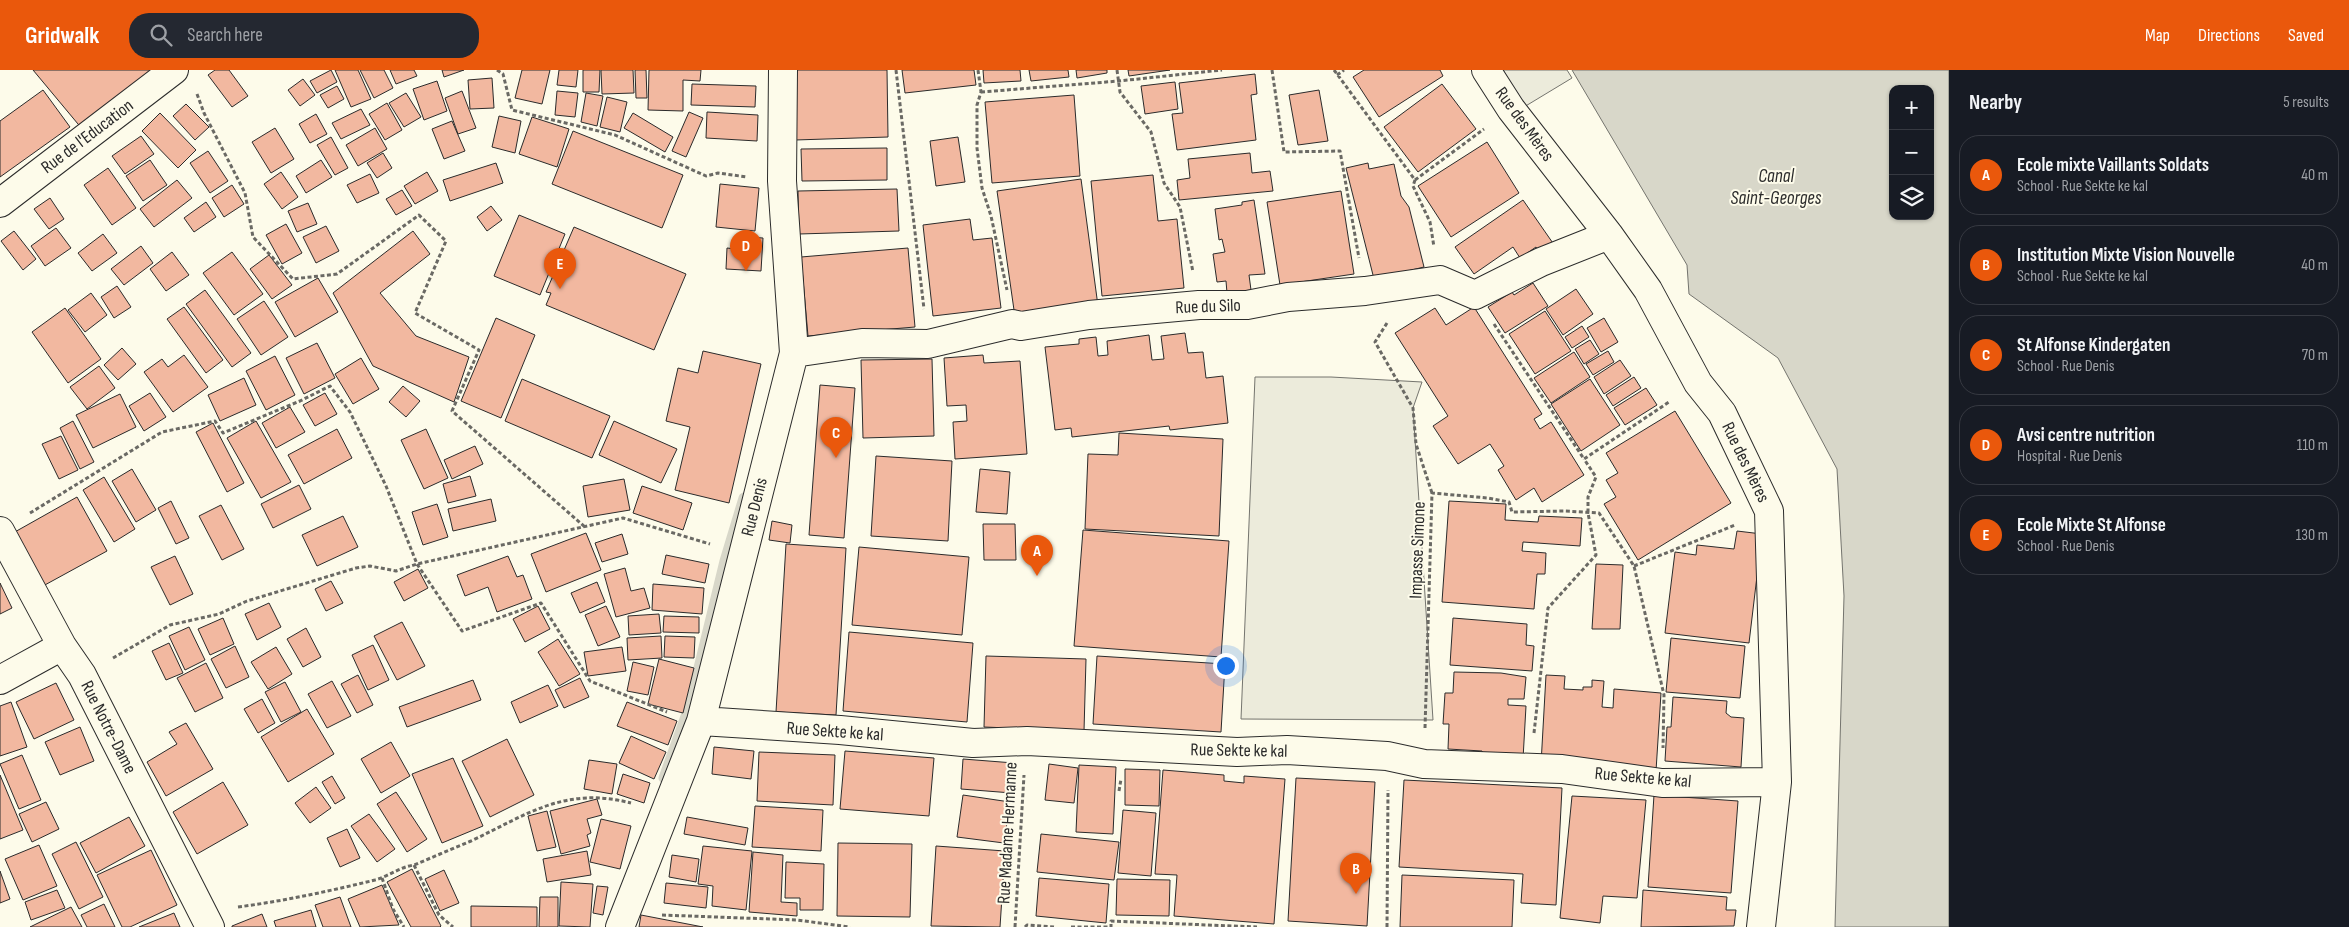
<!DOCTYPE html>
<html lang="en">
<head>
<meta charset="utf-8">
<style>
  body { margin:0; font-family:"Sofia Sans Condensed",sans-serif; background:#242831; color:#f1f3f6 }
  .controls { position:absolute; right:15px; top:15px; display:grid; overflow:hidden; border-radius:10px; box-shadow:0 1px 4px #0004 }
  .controls button { width:45px; height:45px; display:grid; place-items:center; padding:0; border:0; border-bottom:1px solid #363941; background:#171b24; color:#f1f3f6; font:25px sans-serif }
  .you { position:absolute; left:1225px; top:595px; width:18px; height:18px; margin:-12px; border:4px solid #fff; border-radius:50%; background:#1a73e8; box-shadow:0 0 0 8px #1a73e833 }
  .badge { display:grid; place-items:center; width:32px; height:32px; border-radius:50%; background:#ea580c; color:#fff; font-size:16px; font-weight:700 }
  .pin { position:absolute; translate:-50% -41px; filter:drop-shadow(0 1px 2px #0008) }
  .pin::after { content:''; position:absolute; top:26px; width:18px; height:15px; background:inherit; clip-path:polygon(0 0,100% 0,50% 100%) }
  .list { margin:0; padding:0; list-style:none }
  h2 { display:flex; justify-content:space-between; align-items:center; height:65px; margin:0; padding:0 20px; font-size:21px }
  h2 small { font-size:16px; font-weight:400; color:#9ea1a6 }
  .list li { display:grid; grid-template-columns:32px 1fr auto; gap:15px; align-items:center; box-sizing:border-box; height:80px; margin:0 10px 10px; padding:0 10px; border:1px solid #363941; border-radius:20px }
  .list b { display:block; font-size:19px; white-space:nowrap }
  .list p { margin:0; font-size:16px; white-space:nowrap; color:#9ea1a6 }
  .list em { font-size:16px; font-style:normal; color:#9ea1a6 }
  .icon { flex:none; width:28px; height:28px; fill:none; stroke:currentColor; stroke-width:2; stroke-linecap:round; stroke-linejoin:round }
  .map { position:relative; flex:none; width:1949px; height:857px; overflow:hidden }
  header { display:flex; align-items:center; gap:30px; box-sizing:border-box; height:70px; padding:0 25px; background:#ea580c; color:#fff }
  header strong { font-size:24px }
  nav { display:flex; gap:28px; margin-inline-start:auto; font-size:18px }
  .search { width:350px; height:45px; background:#242831; display:flex; align-items:center; gap:12px; box-sizing:border-box; padding:0 18px; border-radius:20px; color:#9ea1a6; font-size:19px }
  main { display:flex }
  aside { flex:1; background:#171b24 }
  .map>svg:first-child { display:block }
  .green { fill:#ecebdb; stroke:#74746e }
  .water { fill:#d8d7c9; stroke:#74746e; fill-rule:evenodd }
  .lines { fill:none; stroke-linecap:round; stroke-linejoin:round }
  .stream { stroke:#d8d7c9; stroke-width:11 }
  .building { fill:#f2b8a0; stroke:#2b2b2b }
  .minor-casing { stroke:#2b2b2b; stroke-width:30 }
  .path { stroke:#6a6964; stroke-width:3; stroke-dasharray:4 2.5; stroke-linecap:butt }
  .minor { stroke:#fdfbea; stroke-width:28 }
  .labels { text-anchor:middle; stroke-width:4; stroke-linejoin:round; paint-order:stroke }
  .street-label { font-size:18px; fill:#2b2b2b; stroke:#fdfbea }
  .water-label { font-size:19px; font-style:italic; fill:#2b2b2b; stroke:#fdfbea }
</style>
</head>
<body>
<header>
<strong>Gridwalk</strong>
<div class="search"><svg class="icon" aria-label="search" viewBox="0 0 24 24"><circle cx="10" cy="10" r="6"/><path d="M15 15l6 6"/></svg>Search here</div>
<nav><a>Map</a><a>Directions</a><a>Saved</a></nav>
</header>
<main>
<div class="map">
<svg width="1949" height="857" viewBox="0 0 1949 857">
  <rect width="100%" height="100%" fill="#fdfbea"/>
  <path class="green" d="M1503,0h64l5,8 -48,29z
    M1255,307h76l91,5 -9,26 20,312 -192,-1z"/>
  <path class="water" d="M1572,0h377v857h-114l9,-331 -7,-127 -59,-111 -89,-64 -2,-29zM1893,19h37v127h-37z"/>
  <g class="lines">
    <path class="stream" d="M664,708l26,-73 35,-144 19,-63"/>
  </g>
  <path class="building" d="M33,0h122l-72,60z
    M215,0h14l19,26 -16,11 -24,-32z
    M331,0l6,12 -20,11 -7,-12z
    M335,0h23l13,29 -20,8z
    M360,0h24l9,18 -19,10z
    M390,0h24l3,6 -21,8z
    M442,0h22l-20,7z
    M522,0h28l-8,34 -27,-6z
    M559,0h19l-2,17 -19,-2z
    M583,0h17l-1,22h-16z
    M601,0h32l1,23 -32,1z
    M635,0h11l1,28h-11z
    M649,0h52l-1,11 -17,-1v31l-35,-1z
    M793,0h94l1,67 -93,3z
    M902,0h72l2,15 -71,8z
    M983,0h37l1,11 -37,2z
    M1029,0h39l1,7 -38,4z
    M1076,0h31v3l-30,5z
    M1128,0h42l-41,6z
    M1364,0h76l3,6 -64,41 -26,-40z
    M1255,4l2,20 -6,1 5,45 -79,10 -5,-36 11,-1 -4,-30z
    M492,8l2,30 -24,1 -2,-29z
    M303,9l12,16 -15,11 -12,-16z
    M437,11l10,30 -23,9 -11,-31z
    M1175,12l3,27 -33,5 -4,-28z
    M692,14l64,2 -1,21 -64,-2z
    M1442,14l34,45 -58,43 -34,-45z
    M337,16l7,13 -16,9 -8,-13z
    M43,20l27,37 -70,50v-56z
    M1319,20l9,51 -30,4 -9,-50z
    M462,21l14,37 -18,6 -13,-36z
    M557,21l21,2 -3,24 -20,-2z
    M406,23l15,24 -17,10 -15,-24z
    M586,23l17,3 -6,30 -16,-4z
    M1074,25l6,81 -88,7 -7,-81z
    M607,27l20,5 -7,30 -20,-5z
    M387,33l15,27 -17,10 -16,-26z
    M186,34l23,23 -14,13 -22,-24z
    M361,39l9,16 -29,14 -9,-16z
    M689,42l14,6 -17,39 -14,-6z
    M707,42l51,3 -1,26 -51,-3z
    M160,43l36,37 -18,18 -36,-37z
    M633,43l40,24 -8,15 -41,-24z
    M316,44l11,20 -17,9 -11,-19z
    M499,46l22,5 -6,32 -23,-6z
    M532,47l37,12 -12,38 -38,-13z
    M452,51l13,30 -21,8 -12,-30z
    M275,58l19,31 -23,14 -19,-31z
    M375,58l12,21 -29,17 -12,-21z
    M573,61l110,44 -21,53 -110,-44z
    M141,66l13,18 -29,20 -13,-18z
    M331,67l17,31 -13,7 -18,-30z
    M958,67l7,45 -29,4 -6,-45z
    M1487,72l32,51 -68,44 -33,-51z
    M887,78v32l-85,1 -1,-32z
    M208,81l20,30 -18,12 -20,-30z
    M383,83l9,15 -15,10 -10,-15z
    M1250,83l2,20 18,-2 3,20 -94,9 -2,-20 13,-2 -2,-19z
    M150,90l17,25 -24,16 -17,-25z
    M321,90l11,17 -26,16 -10,-17z
    M496,93l7,20 -53,18 -7,-21z
    M1368,93l1,6 25,-5 7,32 8,11 15,60 -50,12 -28,-111z
    M108,98l28,40 -24,17 -28,-40z
    M281,102l17,25 -16,12 -18,-25z
    M427,102l11,19 -23,13 -11,-18z
    M370,104l9,19 -22,10 -10,-18z
    M1153,105l5,46 19,-2 7,69 -82,8 -11,-115z
    M1081,109l17,127 -83,11 -18,-126z
    M177,110l15,18 -38,29 -14,-18z
    M720,114l39,4 -4,43 -39,-4z
    M232,115l12,19 -20,13 -12,-19z
    M897,119l2,42 -100,3 -1,-43z
    M402,120l10,16 -16,9 -10,-16z
    M1341,121l13,83 -74,11 -13,-83z
    M50,128l14,21 -15,10 -15,-20z
    M1254,130l11,74 -16,1 2,15 -24,3 -1,-12 -9,1 -4,-28 12,-2 -3,-13 -3,1 -4,-31 27,-4v-3z
    M1523,130l34,49 -14,9 -7,-11 -16,11 -7,-11 -39,27 -19,-27z
    M206,132l10,15 -22,15 -10,-14z
    M308,133l9,21 -20,8 -9,-21z
    M491,136l11,14 -15,11 -10,-14z
    M519,145l46,19 -25,61 -46,-19z
    M970,149l3,21 19,-2 9,70 -68,8 -10,-91z
    M286,154l16,29 -20,11 -16,-29z
    M326,156l13,25 -23,12 -13,-26z
    M574,157l112,47 -32,76 -108,-45 5,-12 -5,-1z
    M56,158l15,20 -26,18 -14,-20z
    M14,161l22,28 -13,11 -22,-29z
    M413,161l17,23 -50,39 36,43 53,21 -15,45 -81,-36 -40,-73z
    M103,164l14,19 -25,18 -14,-18z
    M746,167l17,1 -2,33 -35,-2 1,-21 18,2z
    M141,176l12,17 -29,22 -13,-16z
    M908,178l7,79 -107,9 -7,-79z
    M172,182l17,23 -23,16 -16,-22z
    M232,182l31,42 -29,21 -31,-42z
    M269,185l23,30 -20,14 -22,-30z
    M318,208l20,34 -43,25 -20,-35z
    M1533,213l15,23 -43,27 -17,-26 24,-15 2,3z
    M117,216l14,21 -17,11 -13,-21z
    M1576,219l17,25 -30,21 -17,-26z
    M205,220l46,63 -19,14 -46,-63z
    M91,223l16,22 -22,17 -17,-22z
    M264,231l24,36 -27,18 -24,-36z
    M184,237l39,53 -17,13 -39,-54z
    M1474,237l68,107 -8,5 6,10 11,-7 33,53 -42,27 -8,-14 -18,12 -18,-30 6,-4 -14,-22 -32,20 -25,-38 15,-10 -53,-83 40,-25 11,17z
    M65,238l36,51 -33,24 -36,-51z
    M1545,241l26,40 -36,23 -26,-40z
    M496,248l39,17 -34,83 -40,-17z
    M1604,248l14,24 -17,10 -14,-24z
    M1582,256l7,11 -17,11 -7,-11z
    M1185,263l3,20 15,-1 3,26 17,-2 5,47 -58,7 -1,-4 -97,11 -1,-9 -16,2 -10,-83 34,-3v-5l17,-2 2,19 10,-1 -1,-14 42,-6 3,25 12,-1 -3,-23z
    M1590,270l9,14 -15,10 -9,-15z
    M317,273l18,35 -31,16 -18,-36z
    M122,278l14,16 -18,16 -14,-15z
    M703,281l58,13 -32,139 -54,-13 15,-63 -24,-6 12,-53 20,5z
    M1608,281l6,11 -21,13 -7,-11z
    M1574,282l16,25 -39,26 -17,-25z
    M184,285l24,32 -35,25 -29,-40 18,-13 6,8z
    M983,285l1,8 36,-2 7,93 -72,5 -2,-37 14,-1 -1,-16 -19,1 -3,-48z
    M275,286l20,39 -29,15 -20,-39z
    M361,288l18,31 -26,15 -18,-30z
    M932,289l2,77 -71,2 -2,-78z
    M1620,290l11,16 -27,18 -10,-17z
    M99,296l16,22 -28,21 -17,-22z
    M1634,307l7,11 -28,18 -7,-11z
    M244,308l12,27 -36,16 -12,-26z
    M522,309l88,37 -18,42 -87,-37z
    M1590,309l30,46 -39,26 -30,-47z
    M820,315l35,3 -11,150 -35,-3z
    M403,316l17,15 -14,16 -17,-15z
    M1646,318l11,17 -32,20 -11,-17z
    M150,323l16,24 -22,14 -15,-25z
    M325,323l12,21 -22,12 -12,-21z
    M120,324l16,33 -43,21 -17,-33z
    M290,337l15,25 -29,16 -14,-25z
    M1675,341l56,92 -93,57 -34,-56 12,-7 -10,-17 12,-7 -12,-20z
    M73,351l21,41 -14,7 -20,-41z
    M256,351l35,61 -30,16 -34,-60z
    M614,351l63,28 -16,34 -62,-28z
    M213,353l31,60 -17,9 -31,-60z
    M337,359l15,29 -48,26 -16,-29z
    M426,359l22,49 -24,11 -23,-49z
    M1119,363l104,6 -4,97 -134,-7 3,-75 30,1z
    M61,366l17,34 -19,9 -17,-35z
    M475,376l8,18 -31,15 -8,-19z
    M876,386l76,5 -4,80 -77,-5z
    M132,399l24,41 -20,12 -24,-41z
    M980,399l30,3 -3,42 -31,-2z
    M470,406l6,20 -28,7 -5,-19z
    M104,407l31,52 -21,13 -31,-52z
    M624,409l6,31 -42,7 -5,-31z
    M299,415l12,24 -38,19 -12,-24z
    M642,416l50,17 -9,27 -50,-17z
    M77,427l30,54 -64,35 -30,-53z
    M491,429l5,22 -43,10 -5,-22z
    M171,431l18,37 -13,6 -18,-36z
    M1449,431l57,3 -1,16 33,2 1,-6 43,2 -2,28 -57,-4 -1,9 24,2 -1,21h-8l-3,35 -92,-7z
    M437,434l11,33 -25,8 -11,-33z
    M221,435l23,44 -22,11 -23,-44z
    M343,446l15,31 -41,19 -15,-31z
    M772,451l20,4 -2,18 -21,-3z
    M983,454h32l1,36h-32z
    M1083,460l146,11 -8,116 -147,-11z
    M1737,461l25,3 -13,109 -84,-10 10,-81 21,3 1,-10 37,4z
    M586,463l15,37 -55,22 -15,-38z
    M622,464l6,20 -26,8 -7,-19z
    M786,474l60,4 -10,167 -60,-3z
    M859,477l110,10 -7,78 -110,-10z
    M666,485l43,9 -4,19 -43,-9z
    M175,486l18,38 -23,11 -19,-38z
    M508,486l9,21 6,-2 9,24 -35,13 -9,-25 -23,9 -8,-21z
    M1596,494l27,1 -3,64h-28z
    M625,498l6,23 13,-3 6,20 -34,9 -12,-43z
    M418,499l10,19 -24,13 -10,-19z
    M331,511l12,22 -17,8 -11,-22z
    M597,512l8,20 -25,11 -9,-20z
    M0,513l12,25 -12,6z
    M653,514l51,4 -2,26 -50,-4z
    M269,533l12,24 -24,13 -12,-26z
    M538,536l12,23 -25,13 -12,-23z
    M606,536l14,31 -22,9 -13,-31z
    M659,544l2,19 -32,2 -1,-19z
    M664,546l35,1v16l-36,-1z
    M223,548l11,26 -24,11 -12,-26z
    M1453,548l74,6 -1,21 8,1 -2,25 -82,-6z
    M402,552l23,44 -28,14 -23,-44z
    M189,557l16,33 -20,10 -16,-34z
    M306,558l15,29 -18,10 -16,-28z
    M849,562l124,11 -6,79 -124,-11z
    M661,566l1,22 -34,2 -1,-22z
    M665,566l30,1 -1,21 -30,-1z
    M1671,568l74,8 -5,52 -74,-6z
    M558,569l22,35 -21,12 -21,-34z
    M169,573l14,30 -17,7 -14,-29z
    M373,575l16,35 -21,10 -16,-35z
    M235,576l14,31 -23,11 -15,-29z
    M276,577l16,27 -24,15 -17,-27z
    M622,577l4,24 -38,5 -4,-24z
    M986,586l100,3 -2,72 -100,-4z
    M1097,586l128,8 -4,68 -128,-8z
    M659,589l35,9 -11,45 -35,-9z
    M633,592l21,5 -6,28 -21,-4z
    M206,593l17,35 -28,14 -18,-34z
    M1454,602l47,1 25,4 -2,22h-16v6l18,1 -3,53 -39,-3 -2,-5 -34,-2 1,-25h-6l2,-31h8z
    M358,605l15,30 -16,8 -16,-29z
    M1546,605l19,1 -1,13 19,1v-3h9v-7l12,1 -2,26 11,1 1,-19 47,4 -5,78 -115,-7z
    M580,608l9,19 -25,11 -9,-18z
    M473,610l8,20 -74,27 -8,-20z
    M332,611l19,35 -24,12 -19,-34z
    M285,612l16,30 -20,10 -16,-30z
    M56,613l18,37 -40,19 -18,-37z
    M548,615l10,21 -38,17 -9,-21z
    M1673,627l54,4 -1,12 5,4 13,1 -3,49 -76,-6 2,-34h4z
    M262,629l13,24 -17,10 -14,-24z
    M11,632l16,45 -27,9v-50z
    M627,632l50,19 -9,24 -51,-19z
    M307,639l27,45 -46,28 -27,-45z
    M186,653l27,46 -47,27 -19,-34 30,-18 -8,-12z
    M80,657l14,34 -34,14 -15,-33z
    M631,666l35,16 -12,27 -35,-16z
    M507,669l27,56 -44,22 -28,-56z
    M391,672l19,34 -29,17 -20,-34z
    M714,677l40,4 -3,28 -39,-5z
    M845,681l89,7 -5,58 -89,-7z
    M759,682l76,3 -2,50 -76,-4z
    M22,685l19,45 -22,9 -19,-45z
    M453,688l30,68 -41,17 -30,-69z
    M963,689l51,4 -2,30 -51,-4z
    M589,690l28,4 -5,30 -28,-5z
    M1049,694l29,4 -4,35 -29,-3z
    M1079,695l37,2 -3,67 -37,-2z
    M1125,699l35,1 -1,36 -34,-1z
    M1163,700l61,5v6l20,2v-7l41,3 -11,145 -100,-8 3,-41 -22,-1z
    M623,704l27,9 -6,20 -27,-9z
    M0,705l23,55 -23,9z
    M332,706l13,22 -10,6 -13,-22z
    M1296,708l79,4 -8,144 -79,-5z
    M1404,710l158,8 -6,117 -35,-2 2,-29 -124,-7z
    M223,712l25,43 -51,29 -24,-42z
    M316,717l15,21 -21,15 -15,-20z
    M396,722l31,47 -20,13 -30,-48z
    M963,725l47,7 -6,41 -47,-6z
    M1654,725l84,6 -7,92 -83,-6z
    M1572,726l74,4 -9,98 -34,-2 -3,27 -40,-5z
    M597,729l5,16 -15,4 4,14 -4,2 3,11 -29,8 -11,-43z
    M46,732l13,27 -27,13 -13,-28z
    M755,736l68,4 -2,41 -69,-4z
    M1123,740l33,3 -5,63 -33,-3z
    M547,741l9,36 -19,4 -9,-35z
    M369,744l26,35 -18,13 -26,-36z
    M129,747l16,29 -49,27 -16,-30z
    M687,747l61,11 -3,17 -61,-11z
    M601,749l30,7 -11,43 -30,-7z
    M347,759l13,29 -20,9 -13,-29z
    M1041,764l78,8 -5,38 -77,-8z
    M76,772l27,55 -24,12 -27,-55z
    M838,773l74,1 -2,73 -73,-1z
    M39,775l18,41 -34,14 -18,-41z
    M703,776l49,5 -6,59 -34,-4 1,-20 -15,-2z
    M936,776l69,5 -5,76 -69,-1z
    M151,780l26,55 -47,22h-8l-25,-52z
    M587,781l4,24 -44,7 -4,-23z
    M753,782l30,3 -2,47 16,1v13l-48,-4z
    M672,785l27,4 -3,23 -27,-5z
    M786,792l38,2 -1,46h-23v-12h-15z
    M412,799l29,57 -1,1h-29l-24,-45z
    M444,800l15,33 -19,8 -15,-32z
    M0,801l10,28 -10,4z
    M1402,805l112,5 -2,47h-112z
    M1039,808l70,6 -3,39 -70,-7z
    M1117,809l53,1 -1,36 -53,-1z
    M561,812l32,2 -3,43 -31,-1z
    M666,813l42,4 -2,21 -42,-5z
    M382,815l17,40 -39,2 -12,-28z
    M597,816l11,1 -5,28 -10,-2z
    M57,820l8,18 -34,12 -6,-18z
    M1643,820l84,7 -1,13h10l-2,16 -93,1z
    M340,827l11,30h-28l-8,-22z
    M540,827h18v30h-19z
    M104,834l11,23h-28l-6,-12z
    M471,836l66,1v20h-66z
    M71,837l11,20h-52z
    M311,840l5,17h-40l-2,-6z
    M174,843l6,14h-41z
    M262,844l5,13h-35v-1z
    M641,845l62,12h-64z"/>
  <g class="lines">
    <defs>
      <path id="minor" d="M1486,0l25,39 98,126 39,55 50,93 24,30 47,98 8,271 -16,145
        M0,133l174,-133
        M794,283l68,-10 66,1 84,-20 9,2 68,-11 110,-10h48l41,-8 77,-6 75,-11 35,15 66,-33 68,-27
        M0,461l62,115 20,29 128,252
        M0,610l62,-34
        M701,651l139,9 133,13 54,-2 210,11 50,-2 100,6 37,8 138,5 100,14 115,-1
        M620,857l81,-206 93,-368 -12,-172 1,-111"/>
    </defs>
    <use href="#minor" class="minor-casing"/>
    <path class="path" d="M497,0l6,4 9,36 103,25 91,41 12,-3 29,4
      M896,0l28,239
      M978,0l3,22 -4,13v43l5,40 9,28 16,74
      M1117,0l3,22 31,40 13,51 16,24 13,65
      M1272,0l12,82 56,-1 19,107
      M1334,0l81,110 -2,6 17,36 4,25
      M1337,5l7,-5
      M981,22l138,-11 103,-11
      M197,24l7,19 41,80 8,44 40,42 44,-5 82,-59 27,26 -31,72 64,37 -27,61 133,116
      M1415,110l69,-51
      M1387,253l-12,19 38,66 3,36 16,49
      M1494,254l90,135 85,-57
      M30,443l132,-81 53,-11 8,12 77,-32 30,-15 20,26 36,74 31,78 45,67 79,-28 49,78 77,31
      M1634,496l101,-41
      M113,588l57,-33 49,-11 28,-13 109,-33 14,-2 26,5 21,-7 206,-46 87,26
      M1425,658l7,-235 56,5 21,4 3,10 52,-1 35,2 35,53 30,129 -1,53
      M1534,663l14,-125 48,-53 -8,-42v-16l8,-20 -12,-18
      M1119,721l2,-12
      M414,795l25,50 14,12
      M382,808l11,31 11,18
      M238,837c46,-6 92,-16 137,-27 14,-4 25,-13 39,-15 19,-8 38,-16 57,-24 57,-27 94,-55 160,-38
      M662,845l135,5 53,7
      M1015,857l9,-152
      M1025,857l2,-2 27,2
      M1071,857h40v-6l146,6
      M1387,857l1,-137"/>
    <use href="#minor" class="minor"/>
  </g>
  <g class="labels">
    <g class="street-label">
      <text transform="translate(1525 54) rotate(54)" y="6">Rue des Mères</text>
      <text transform="translate(87 66) rotate(-37)" y="6">Rue de l'Education</text>
      <text transform="translate(1208 236) rotate(-2)" y="6">Rue du Silo</text>
      <text transform="translate(1746 392) rotate(64)" y="6">Rue des Mères</text>
      <text transform="translate(754 437) rotate(-76)" y="6">Rue Denis</text>
      <text transform="translate(1417 480) rotate(-88)" y="6">Impasse Simone</text>
      <text transform="translate(109 657) rotate(63)" y="6">Rue Notre-Dame</text>
      <text transform="translate(835 661) rotate(4)" y="6">Rue Sekte ke kal</text>
      <text transform="translate(1239 680) rotate(1)" y="6">Rue Sekte ke kal</text>
      <text transform="translate(1643 707) rotate(5)" y="6">Rue Sekte ke kal</text>
      <text transform="translate(1007 763) rotate(-87)" y="6">Rue Madame Hermanne</text>
    </g>
    <g class="water-label">
      <text x="1776" y="112">Canal<tspan x="1776" dy="22">Saint-Georges</tspan></text>
    </g>
  </g>
</svg>
<div class="controls">
<button>+</button>
<button>−</button>
<button><svg class="icon" aria-label="layers" viewBox="0 0 24 24"><path d="M12 4l9 5-9 5-9-5zM3 14l9 5 9-5"/></svg></button>
</div>
<div class="you"></div>
<div class="pin badge" style="left:1037px;top:506px">A</div>
<div class="pin badge" style="left:1356px;top:824px">B</div>
<div class="pin badge" style="left:836px;top:388px">C</div>
<div class="pin badge" style="left:746px;top:201px">D</div>
<div class="pin badge" style="left:560px;top:219px">E</div>
</div>
<aside>
<h2>Nearby<small>5 results</small></h2>
<ul class="list">
<li><span class="badge">A</span><div><b>Ecole mixte Vaillants Soldats</b><p>School · Rue Sekte ke kal</p></div><em>40 m</em></li>
<li><span class="badge">B</span><div><b>Institution Mixte Vision Nouvelle</b><p>School · Rue Sekte ke kal</p></div><em>40 m</em></li>
<li><span class="badge">C</span><div><b>St Alfonse Kindergaten</b><p>School · Rue Denis</p></div><em>70 m</em></li>
<li><span class="badge">D</span><div><b>Avsi centre nutrition</b><p>Hospital · Rue Denis</p></div><em>110 m</em></li>
<li><span class="badge">E</span><div><b>Ecole Mixte St Alfonse</b><p>School · Rue Denis</p></div><em>130 m</em></li>
</ul>
</aside>
</main>
</body>
</html>
